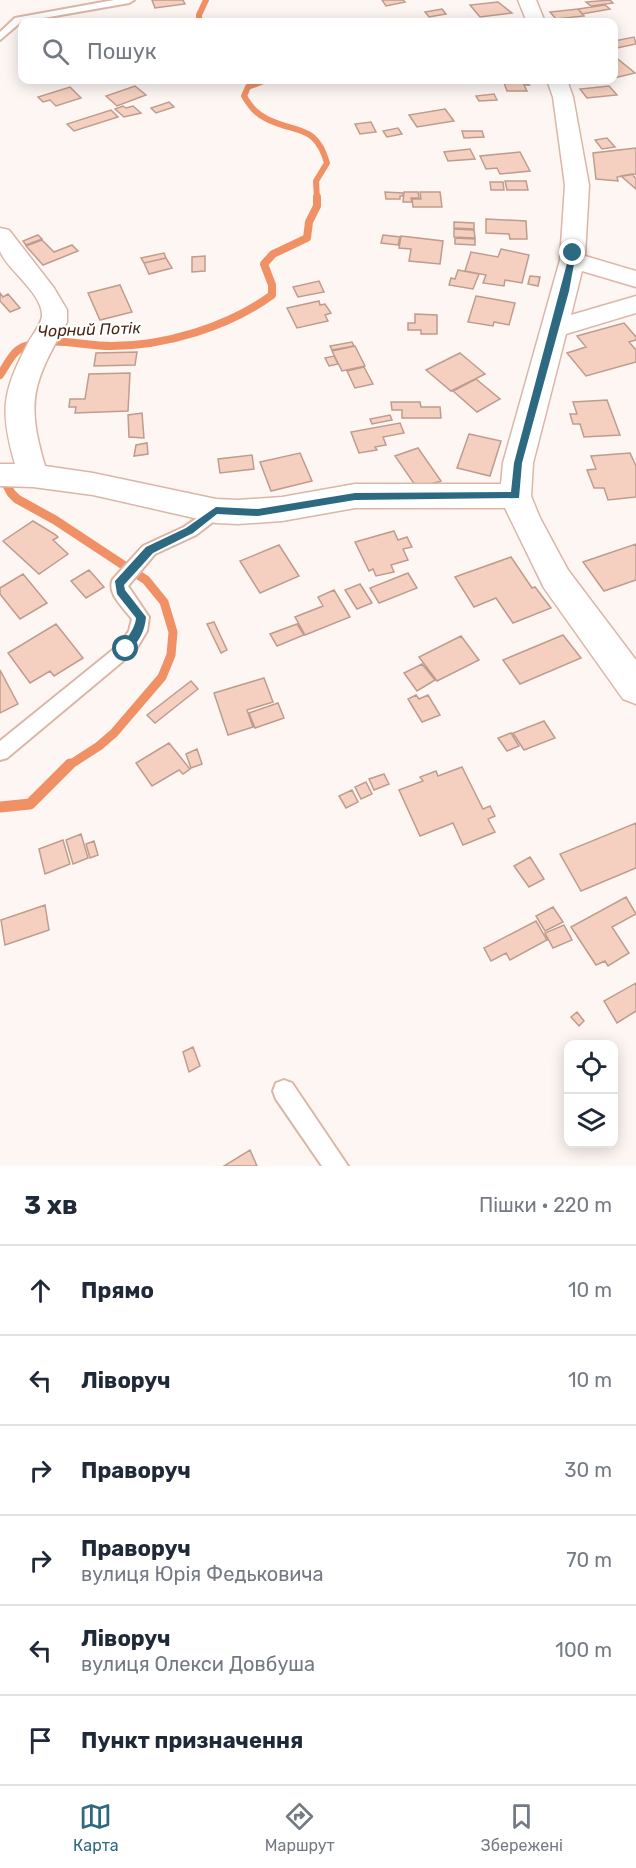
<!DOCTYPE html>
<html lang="uk">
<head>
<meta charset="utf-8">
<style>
  body { margin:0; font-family:Rubik,sans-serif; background:#f6f6f7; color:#1f2937 }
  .controls { position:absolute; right:18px; bottom:18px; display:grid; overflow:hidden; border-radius:12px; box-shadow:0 3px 15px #0003 }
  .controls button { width:54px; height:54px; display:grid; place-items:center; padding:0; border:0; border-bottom:2px solid #e0e1e3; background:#fff; color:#1f2937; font:30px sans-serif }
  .stop { position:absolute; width:18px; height:18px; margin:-14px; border:4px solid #2d6a81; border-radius:50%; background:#fff }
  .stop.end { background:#2d6a81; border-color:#fff; box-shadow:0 2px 6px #0008 }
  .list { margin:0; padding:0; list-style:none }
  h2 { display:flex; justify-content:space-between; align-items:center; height:78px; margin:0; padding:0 24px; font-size:26px }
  h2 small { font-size:20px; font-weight:400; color:#747a83 }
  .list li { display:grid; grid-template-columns:39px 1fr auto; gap:18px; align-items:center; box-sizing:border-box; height:90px; padding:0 24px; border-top:2px solid #e0e1e3 }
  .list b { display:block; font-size:22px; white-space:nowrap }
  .list p { margin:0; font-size:20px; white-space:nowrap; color:#747a83 }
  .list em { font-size:20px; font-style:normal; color:#747a83 }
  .icon { flex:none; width:33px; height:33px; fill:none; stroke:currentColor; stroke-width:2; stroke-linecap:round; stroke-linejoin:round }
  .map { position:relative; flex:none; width:636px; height:1166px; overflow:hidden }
  .search { position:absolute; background:#fff; box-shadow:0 3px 15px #0003; left:18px; right:18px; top:18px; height:66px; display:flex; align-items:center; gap:15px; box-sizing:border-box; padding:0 21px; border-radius:12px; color:#747a83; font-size:22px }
  .sheet { height:618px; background:#fff }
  nav { display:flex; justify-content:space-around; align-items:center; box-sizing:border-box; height:84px; border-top:2px solid #e0e1e3; background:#fff; font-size:16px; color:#747a83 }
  nav a { display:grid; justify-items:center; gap:3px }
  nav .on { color:#2d6a81 }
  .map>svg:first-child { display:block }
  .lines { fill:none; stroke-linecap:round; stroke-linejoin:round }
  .stream-far3 { stroke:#f09165; stroke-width:6 }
  .stream-far2 { stroke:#f09165; stroke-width:8 }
  .stream-far1 { stroke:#f09165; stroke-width:9 }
  .stream { stroke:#f09165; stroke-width:11 }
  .building { fill:#f5d0c0; stroke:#bf9c8d; stroke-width:1.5 }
  .lane-casing { stroke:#dab6a7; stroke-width:4 }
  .street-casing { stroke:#dab6a7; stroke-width:3 }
  .lane { fill:#fff; fill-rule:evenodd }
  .street { fill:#fff; fill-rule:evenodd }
  .route { fill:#2d6a81 }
  .labels { text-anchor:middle; stroke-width:4.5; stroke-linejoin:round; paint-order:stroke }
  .far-water-label { font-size:16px; font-style:italic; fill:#4a2412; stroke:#fff }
</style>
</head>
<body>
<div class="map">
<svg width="636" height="1166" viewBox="0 0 636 1166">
  <rect width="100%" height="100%" fill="#fef6f3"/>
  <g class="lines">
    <path class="stream-far3" d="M199,22v-7l7,-15
      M266,80l-18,7 -4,9c6,10 12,18 23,23 30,15 49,5 60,44l-11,18 1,18"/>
    <path class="stream-far2" d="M0,375c7,-10 12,-23 23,-28 28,-12 59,-1 88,-1 54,0 117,-19 161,-51v-10l-8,-21 9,-10 34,-16 2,-16 8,-16v-9"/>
    <path class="stream-far1" d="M0,472l11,21 6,6 38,21 91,60 18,22 9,30 -2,23 -9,22 -48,56 -15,13 -31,20"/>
    <path class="stream" d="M0,807l30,-3 40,-40"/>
  </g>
  <path class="building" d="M152,0h31l2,4 -30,4z
    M382,0h21l2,2 -19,4z
    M610,0l3,3 -22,3 -5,-4z
    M498,2l14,11 -32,4 -10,-12z
    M605,5l5,4 -28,5 -4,-5z
    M442,9l4,5 -17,3 -4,-5z
    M578,9l6,7 -28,3 -6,-7z
    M634,37l2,7 -19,4 -3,-3v-4z
    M614,56l21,17 -21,5z
    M503,80h20l6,5h-5l3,6h-20z
    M135,86l11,9 -29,11 -11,-10z
    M609,86l8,9 -30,3 -7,-9z
    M70,87l11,11 -25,8 -6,-6 -7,2 -5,-5z
    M494,94l3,6 -18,1 -3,-5z
    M169,102l5,5 -18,6 -5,-5z
    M123,106l3,2 7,-2 8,7 -17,4 -9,-8z
    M445,109l9,12 -37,6 -8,-12z
    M111,110l7,7 -44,14 -7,-7z
    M371,122l5,10 -16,2 -5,-10z
    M398,128l4,6 -15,3 -4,-6z
    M462,131h20l2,6 -20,1z
    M607,138l8,9 -13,2 -7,-9z
    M636,148v26l-19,3 1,4 -22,-2 -3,-26z
    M470,149l5,10 -27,2 -4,-9z
    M520,152l10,19 -30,3 -3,-6 -11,1 -6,-13z
    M632,174l4,5v10l-15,-13z
    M505,181h21l2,9h-21z
    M490,182h13l1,8h-13z
    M385,192l18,1v3h-3v3h-14z
    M404,192h14l1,6h-8l1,4h-9z
    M420,192h20l2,15h-29l-1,-8h9z
    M486,219l40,2 1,18h-17l-1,-5 -23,-1z
    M454,222l20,1v6l-20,-1z
    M454,229l20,1 1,8 -21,-1z
    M38,235l4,4 -16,6 -3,-4z
    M383,235l17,2 -2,8 -17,-2z
    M401,236l42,5 -3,23 -31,-3 2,-12 -12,-1z
    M455,238l20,1v6l-20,-1z
    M42,240l12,12 18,-7 6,6 -35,14 -17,-19z
    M501,249l28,6 -7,28 -17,-3 -1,6 -21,-3 3,-8 -21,-4 6,-19 27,5z
    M164,253l2,5 -22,5 -3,-5z
    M205,256v15l-13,1v-15z
    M166,258l6,10 -23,6 -5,-11z
    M458,270l21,4 -6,15 -24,-4 2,-7 4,1z
    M530,276l10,1 -2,9 -10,-2z
    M319,281l5,11 -26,5 -5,-10z
    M120,285l12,27 -32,8 -12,-27z
    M0,293l3,4 5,-3 12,14 -10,4 -10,-11z
    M476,296l39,7 -6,22 -15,-3 -1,4 -25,-4z
    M319,301l1,4 5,-1 6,9 -6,2 3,6 -31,7 -10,-20z
    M415,314l22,1v19h-16v-4h-13v-7h7z
    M624,323l12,14v3l-7,2 7,8v12l-50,14 -19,-23 19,-6 -9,-11z
    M352,342l2,4 -22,4 -2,-4z
    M355,346l10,20 -23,5 -10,-20z
    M137,352l-2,13 -41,1 2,-13z
    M460,353l25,21 -34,17 -25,-21z
    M334,356l4,8 -9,2 -4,-8z
    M364,367l9,17 -18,4 -8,-17z
    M130,373l-2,38 -53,2 1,-6h-7l1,-8h15l4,-25z
    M476,379l24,20 -23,13 -24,-21z
    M607,400l13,35 -36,2 -4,-13h-7l-3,-10h7l-4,-12z
    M391,402h29l1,5h19l1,11h-39v-8h-10z
    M142,413l2,25 -15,-1 -1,-22z
    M390,415l2,5 -20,4 -2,-5z
    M400,423l4,10 -21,4 3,8 -11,2 2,3 -18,3 -8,-21z
    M469,434l32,7 -11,35 -33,-8z
    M147,443l1,11 -14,2 2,-11z
    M418,448l23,33 -24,7 -22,-32z
    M300,453l12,28 -41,10 -11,-29z
    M630,453l6,13v31l-28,3 -4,-12h-10l-7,-18 9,-1 -5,-13z
    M252,455l2,14 -34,4 -2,-14z
    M33,521l23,14 2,2 -5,3 15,14 -29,20 -36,-33z
    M394,531l4,9 9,-3 5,10 -9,2 5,11 -17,5 3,7 -18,4 -3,-7 -4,2 -14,-29z
    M636,544v36l-32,11 -21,-29z
    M279,545l20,31 -39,17 -20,-32z
    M511,557l21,31 3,-1 16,21 -38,15 -17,-25 -22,9 -19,-30z
    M89,570l15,17 -18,11 -15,-17z
    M408,573l9,15 -38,15 -9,-15z
    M23,574l24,29 -27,16 -20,-25v-6z
    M360,584l12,19 -15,6 -12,-19z
    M334,590l16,27 -45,18 -10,-18 28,-11 -5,-9z
    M214,622l13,28 -6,3 -14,-29z
    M56,624l27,34 -29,18 -4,-5 -20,12 -22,-30z
    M297,624l7,11 -27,11 -7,-12z
    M563,635l18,23 -61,26 -17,-24z
    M461,636l18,24 -42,21 -18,-24z
    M422,664l13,16 -18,11 -13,-18z
    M0,670l18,34 -18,9z
    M264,678l9,24 -26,8 6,17 -25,8 -14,-42z
    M191,681l7,8 -43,34 -8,-8z
    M416,695l3,4 9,-4 12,20 -18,7 -14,-23z
    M278,703l6,15 -29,10 -6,-15z
    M544,721l11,17 -31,12 -11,-17z
    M511,733l8,13 -12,5 -9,-13z
    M169,743l21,26 -7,5 -4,-4 -27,16 -16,-23z
    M197,749l5,15 -11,4 -5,-14z
    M462,767l21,42 7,-3 5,10 -7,3 7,13 -32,13 -10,-22 -33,13 -21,-46 24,-9 -3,-4 16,-6 2,5z
    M384,774l5,10 -15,6 -5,-11z
    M366,782l6,12 -11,5 -6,-12z
    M352,790l6,12 -12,6 -7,-12z
    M636,823v45l-55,23 -21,-37z
    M81,834l7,24 -15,6 -7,-24z
    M63,840l7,24 -25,10 -6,-25z
    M94,841l4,14 -8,3 -4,-14z
    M530,857l14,22 -15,8 -15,-21z
    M626,897l10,17 -24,13 17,26 -21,13 -3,-5 -9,4 -25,-38z
    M45,905l4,25 -44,15 -4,-25z
    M553,907l10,15 -18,9 -9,-15z
    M536,921l11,19 -37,20 -4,-7 -15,8 -7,-13z
    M564,925l8,15 -19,8 -8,-15z
    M636,983v28l-19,12 -13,-22z
    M577,1012l7,9 -5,5 -8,-9z
    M193,1047l7,19 -11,6 -6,-20z
    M250,1150l7,16h-33z"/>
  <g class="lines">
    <defs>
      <path id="lane" d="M114,0h20l-5,3 -108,19 -21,18v-8l15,-14z
        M216,505l6,2 2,4 -2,4 -26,20 -41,19 -27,32 21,31 -2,14 -12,20 -128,107 -7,2v-19l120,-97 9,-13 3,-12c-8,-11 -26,-26 -19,-40l30,-33 41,-19z
        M284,1080l8,3 56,83h-26l-46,-67 -3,-8 3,-8z"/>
      <path id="street" d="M518,0h18l9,22h-18z
        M547,80h20l6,17 16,88 -4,71 51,15v16l-54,-16 -11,44 65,-19v17l-70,21 -33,129 -2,33 9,22 28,52 68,90v44l-13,-5 -79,-111 -39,-80h-150l-73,13 -44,3 -22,-1 -123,-28 -60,-8 -33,-1v-22h15c-15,-52 -13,-71 12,-119 4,-9 14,-19 15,-29 1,-23 -36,-47 -42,-65 0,-6 0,-17 0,-23l9,2 45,58 13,22v12c-33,60 -42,77 -22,144l48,7 123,26 22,1 44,-3 73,-13h146l2,-21 57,-203 5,-75 -12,-88z"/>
    </defs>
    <use href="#lane" class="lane-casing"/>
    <use href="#street" class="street-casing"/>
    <use href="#lane" class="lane"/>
    <use href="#street" class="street"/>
  </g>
  <path class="route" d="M570,252l6,1 -7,38 -47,172 -3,35 -164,2 -97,16 -41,-2 -24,19 -40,20 -29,32 1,5 21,27c-1,14 -7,24 -17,35h-7c-1,-10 13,-20 14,-34l-19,-24 -2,-13 31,-34 40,-19 30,-21 42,2 97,-16 156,-1 3,-29z"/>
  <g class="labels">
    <g class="far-water-label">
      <text transform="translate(89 329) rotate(-2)" y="6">Чорний Потік</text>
    </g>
  </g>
</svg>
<div class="controls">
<button><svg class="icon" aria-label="locate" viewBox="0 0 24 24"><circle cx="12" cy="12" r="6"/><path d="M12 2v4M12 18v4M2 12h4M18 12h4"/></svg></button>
<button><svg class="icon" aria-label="layers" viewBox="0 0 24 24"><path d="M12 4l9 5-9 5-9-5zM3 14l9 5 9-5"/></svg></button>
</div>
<div class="stop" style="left:126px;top:649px"></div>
<div class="stop end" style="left:573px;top:253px"></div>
<div class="search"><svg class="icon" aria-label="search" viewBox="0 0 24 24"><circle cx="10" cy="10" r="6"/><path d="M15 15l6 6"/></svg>Пошук</div>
</div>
<section class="sheet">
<h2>3 хв<small>Пішки · 220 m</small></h2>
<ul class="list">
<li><svg class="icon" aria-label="ahead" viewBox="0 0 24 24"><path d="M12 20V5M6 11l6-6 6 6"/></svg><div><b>Прямо</b></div><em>10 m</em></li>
<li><svg class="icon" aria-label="left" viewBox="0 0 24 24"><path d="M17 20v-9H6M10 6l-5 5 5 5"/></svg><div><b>Ліворуч</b></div><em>10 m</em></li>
<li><svg class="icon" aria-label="right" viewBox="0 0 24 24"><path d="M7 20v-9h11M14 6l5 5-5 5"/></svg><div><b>Праворуч</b></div><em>30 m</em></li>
<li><svg class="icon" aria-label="right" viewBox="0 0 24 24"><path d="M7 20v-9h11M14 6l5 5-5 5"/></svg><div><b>Праворуч</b><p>вулиця Юрія Федьковича</p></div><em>70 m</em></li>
<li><svg class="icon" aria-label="left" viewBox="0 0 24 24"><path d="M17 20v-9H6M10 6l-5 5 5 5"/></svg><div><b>Ліворуч</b><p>вулиця Олекси Довбуша</p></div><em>100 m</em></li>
<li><svg class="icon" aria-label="arrive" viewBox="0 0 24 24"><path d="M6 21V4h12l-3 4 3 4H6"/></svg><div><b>Пункт призначення</b></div></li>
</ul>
</section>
<nav>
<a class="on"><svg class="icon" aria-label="map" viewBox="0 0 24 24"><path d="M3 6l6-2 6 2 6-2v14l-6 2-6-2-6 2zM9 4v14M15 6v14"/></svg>Карта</a>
<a><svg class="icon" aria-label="directions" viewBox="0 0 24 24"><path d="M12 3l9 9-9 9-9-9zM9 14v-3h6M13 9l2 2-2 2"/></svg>Маршрут</a>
<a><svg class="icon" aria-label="saved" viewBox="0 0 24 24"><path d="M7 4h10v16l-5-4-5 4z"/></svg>Збережені</a>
</nav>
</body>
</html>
